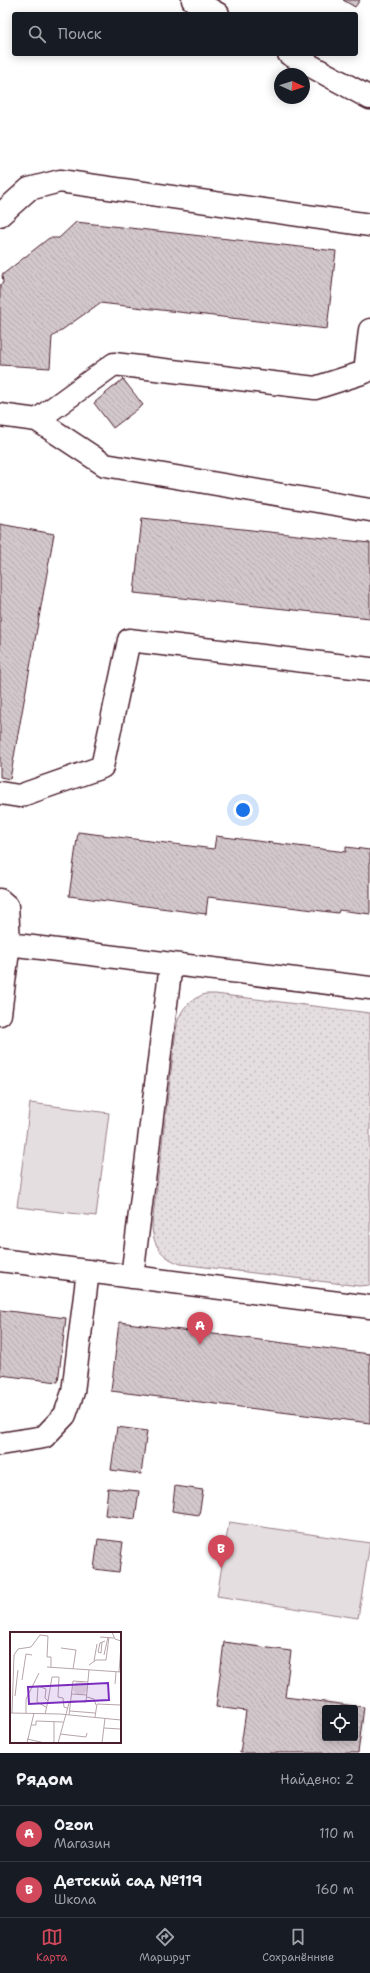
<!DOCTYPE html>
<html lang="ru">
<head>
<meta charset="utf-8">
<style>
  body { margin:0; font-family:"Shantell Sans",sans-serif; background:#20242c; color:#f1f3f6 }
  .controls { position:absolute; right:12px; bottom:12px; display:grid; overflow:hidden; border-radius:4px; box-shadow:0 2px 10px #0003 }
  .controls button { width:36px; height:36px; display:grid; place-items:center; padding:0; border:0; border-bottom:1px solid #363941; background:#171b24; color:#f1f3f6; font:20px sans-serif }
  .compass { position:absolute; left:274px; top:68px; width:36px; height:36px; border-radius:50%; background:#171b24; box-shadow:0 2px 10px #0003; rotate:93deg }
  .you { position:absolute; left:243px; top:810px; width:14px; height:14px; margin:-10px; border:3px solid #fff; border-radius:50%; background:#1a73e8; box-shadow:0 0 0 6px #1a73e833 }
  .badge { display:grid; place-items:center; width:26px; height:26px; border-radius:50%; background:#d1495b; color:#fff; font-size:13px; font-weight:700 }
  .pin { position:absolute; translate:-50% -33px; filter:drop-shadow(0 1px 2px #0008) }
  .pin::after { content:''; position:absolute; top:21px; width:14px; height:12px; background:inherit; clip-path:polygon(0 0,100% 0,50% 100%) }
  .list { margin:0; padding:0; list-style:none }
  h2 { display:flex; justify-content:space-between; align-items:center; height:52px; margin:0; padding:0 16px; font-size:17px }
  h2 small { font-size:13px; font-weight:400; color:#9ea1a6 }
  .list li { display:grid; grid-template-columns:26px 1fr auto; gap:12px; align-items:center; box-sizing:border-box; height:56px; padding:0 16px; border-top:1px solid #363941 }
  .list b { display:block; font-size:15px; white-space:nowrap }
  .list p { margin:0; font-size:13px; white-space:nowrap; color:#9ea1a6 }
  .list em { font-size:13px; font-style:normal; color:#9ea1a6 }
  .icon { flex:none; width:22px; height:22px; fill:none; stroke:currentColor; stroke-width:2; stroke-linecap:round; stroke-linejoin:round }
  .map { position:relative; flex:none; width:370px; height:1753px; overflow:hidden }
  .search { position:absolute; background:#171b24; box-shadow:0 2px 10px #0003; left:12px; right:12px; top:12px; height:44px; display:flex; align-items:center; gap:10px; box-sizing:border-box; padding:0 14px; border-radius:4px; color:#9ea1a6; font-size:15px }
  .sheet { height:164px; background:#171b24 }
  nav { display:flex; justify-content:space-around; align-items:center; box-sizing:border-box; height:56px; border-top:1px solid #363941; background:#171b24; font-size:11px; color:#9ea1a6 }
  nav a { display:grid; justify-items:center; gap:2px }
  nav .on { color:#d1495b }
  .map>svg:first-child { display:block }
  .green { fill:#e5dee0; stroke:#987e86 }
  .park { fill:url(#park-dots); stroke:#987e86 }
  .building { fill:url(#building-back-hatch); stroke:#4a1f2b; fill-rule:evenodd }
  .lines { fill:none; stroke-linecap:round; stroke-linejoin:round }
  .minor-casing { stroke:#4a1f2b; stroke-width:25 }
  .minor { stroke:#fff; stroke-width:22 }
  .inset-road { fill:none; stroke:#b7a5aa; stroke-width:1 }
  .view { fill:#7b2cbf; fill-opacity:0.15; stroke:#7b2cbf; stroke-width:2 }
  .inset-edge { fill:none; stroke:#4a1f2b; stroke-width:2 }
</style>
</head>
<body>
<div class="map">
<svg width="370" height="1753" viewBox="0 0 370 1753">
  <defs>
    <pattern id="park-dots" width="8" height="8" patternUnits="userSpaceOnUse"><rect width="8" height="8" fill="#e5dee0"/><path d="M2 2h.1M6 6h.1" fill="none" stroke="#c6bec0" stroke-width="1.8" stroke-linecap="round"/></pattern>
    <pattern id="building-back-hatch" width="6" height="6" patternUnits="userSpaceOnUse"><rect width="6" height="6" fill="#d2c7cb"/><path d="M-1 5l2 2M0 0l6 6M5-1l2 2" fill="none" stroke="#b6aaae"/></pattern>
  </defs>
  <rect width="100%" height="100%" fill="#fff"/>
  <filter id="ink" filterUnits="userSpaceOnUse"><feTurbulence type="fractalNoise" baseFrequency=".025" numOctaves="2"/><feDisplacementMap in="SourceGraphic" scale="8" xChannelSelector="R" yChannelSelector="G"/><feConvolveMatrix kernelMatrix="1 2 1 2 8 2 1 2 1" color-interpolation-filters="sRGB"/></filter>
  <g filter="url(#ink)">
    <path class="green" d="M30,1103l79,10 -13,103 -79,-9z
      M229,1522l141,21 -12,75 -141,-22z"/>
    <path class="park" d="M205,994h10l155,19v272l-11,1 -178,-22c-19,-6 -28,-18 -29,-38l25,-203c5,-15 12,-23 28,-29z"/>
    <path class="building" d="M343,0h17l-5,7z
      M76,222l260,29 -9,78 -227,-26 -48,34 -2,31 -50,-3v-80l3,-2 -1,-8 47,-37h10z
      M123,379l20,26 -30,23 -19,-25z
      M142,518l228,25v75l-236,-25z
      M0,524l54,10 -44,245 -10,-2z
      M78,832l136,17 2,-13 130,16v-5l24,3v64l-31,-4 -1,3 -130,-16 -2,17 -137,-18z
      M0,1310l66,8 -8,64 -58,-7z
      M119,1322l251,32v69l-259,-32z
      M117,1427l30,4 -6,43 -30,-4z
      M175,1486l28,4 -4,25 -27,-4z
      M108,1488l31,3 -4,28 -30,-4z
      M98,1539l25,3 -4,30 -25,-3z
      M224,1642l67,9 -6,46 79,10 -6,46h-118l6,-42 -30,-4zM325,1708h30v30h-30z"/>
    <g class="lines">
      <defs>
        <path id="minor" d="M193,0l25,14
          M289,54l81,44
          M0,215l29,-26 31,-8 310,44
          M0,415l37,5 77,-56 201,24 50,-16 5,-42
          M37,420l68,45 265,45
          M0,793l19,3 83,-29 27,-127 241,29
          M0,900l7,6 2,37 -9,71
          M0,943l370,45
          M0,1260l370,47
          M132,1277l39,-313
          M0,1444l44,-7 21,-22 8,-23 15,-121"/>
      </defs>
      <use href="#minor" class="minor-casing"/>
      <use href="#minor" class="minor"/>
    </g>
  </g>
  <g transform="translate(10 1632)">
    <rect width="111" height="111" fill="#fff"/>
    <path d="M63 56a7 7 0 1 1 14 0a7 7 0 1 1-14 0Z" fill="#e5dee0"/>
    <path class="inset-road" d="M102,0l3,7 6,2M90,5l14,1M51,16l15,2 -3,19M88,20l2,-9 5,-2M88,20l3,1 1,-11M94,23l4,-18M84,29l3,-17M79,33l7,-5h10l3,-23M37,35l74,5M109,40l2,-26M12,48l4,-26 6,1M105,52l1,-12M62,62l15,1M5,64l3,-26M77,65l7,2 2,6M38,69l4,-24h7l-1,20 5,1 1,9 3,1M62,69l14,1 3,-32M60,79l25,2M0,81l50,1 61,6M2,81l2,-58 4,-6 13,-2 9,-12 8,1 -1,21h4v10M16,81v-14l13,-26M35,82l3,-13 -3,-3 1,-9 -8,-3 -1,16 9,5M59,83l4,-34 15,1M85,85l2,-13 24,1M21,93h5v-4l27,1M94,96l16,1M50,102l26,3 1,-4M17,107l18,4M17,111l7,-30M44,111v-22M48,111l11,-40 3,-2M92,111l3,-25"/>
    <path class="view" d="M98,51l1,17 -80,4 -1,-17z"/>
    <rect width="111" height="111" class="inset-edge"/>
  </g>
</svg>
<div class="controls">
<button><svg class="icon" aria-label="locate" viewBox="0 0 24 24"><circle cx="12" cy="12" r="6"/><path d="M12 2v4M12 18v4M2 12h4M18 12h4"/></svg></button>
</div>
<svg class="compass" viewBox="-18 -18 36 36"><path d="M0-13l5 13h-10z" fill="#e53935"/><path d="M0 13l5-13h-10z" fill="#9ea1a6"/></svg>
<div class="you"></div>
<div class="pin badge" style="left:200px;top:1345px">A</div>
<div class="pin badge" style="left:221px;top:1568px">B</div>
<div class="search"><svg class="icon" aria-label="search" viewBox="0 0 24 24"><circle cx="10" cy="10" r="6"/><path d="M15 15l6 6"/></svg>Поиск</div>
</div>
<section class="sheet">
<h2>Рядом<small>Найдено: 2</small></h2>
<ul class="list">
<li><span class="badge">A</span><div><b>Ozon</b><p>Магазин</p></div><em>110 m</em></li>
<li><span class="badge">B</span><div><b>Детский сад №119</b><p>Школа</p></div><em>160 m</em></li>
</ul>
</section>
<nav>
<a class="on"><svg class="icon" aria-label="map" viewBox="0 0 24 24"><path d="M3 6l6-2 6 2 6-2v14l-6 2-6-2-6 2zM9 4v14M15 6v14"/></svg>Карта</a>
<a><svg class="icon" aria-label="directions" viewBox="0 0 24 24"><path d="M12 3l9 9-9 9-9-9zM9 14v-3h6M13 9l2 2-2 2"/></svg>Маршрут</a>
<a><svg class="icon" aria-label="saved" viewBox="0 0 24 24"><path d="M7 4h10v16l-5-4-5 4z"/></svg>Сохранённые</a>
</nav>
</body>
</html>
